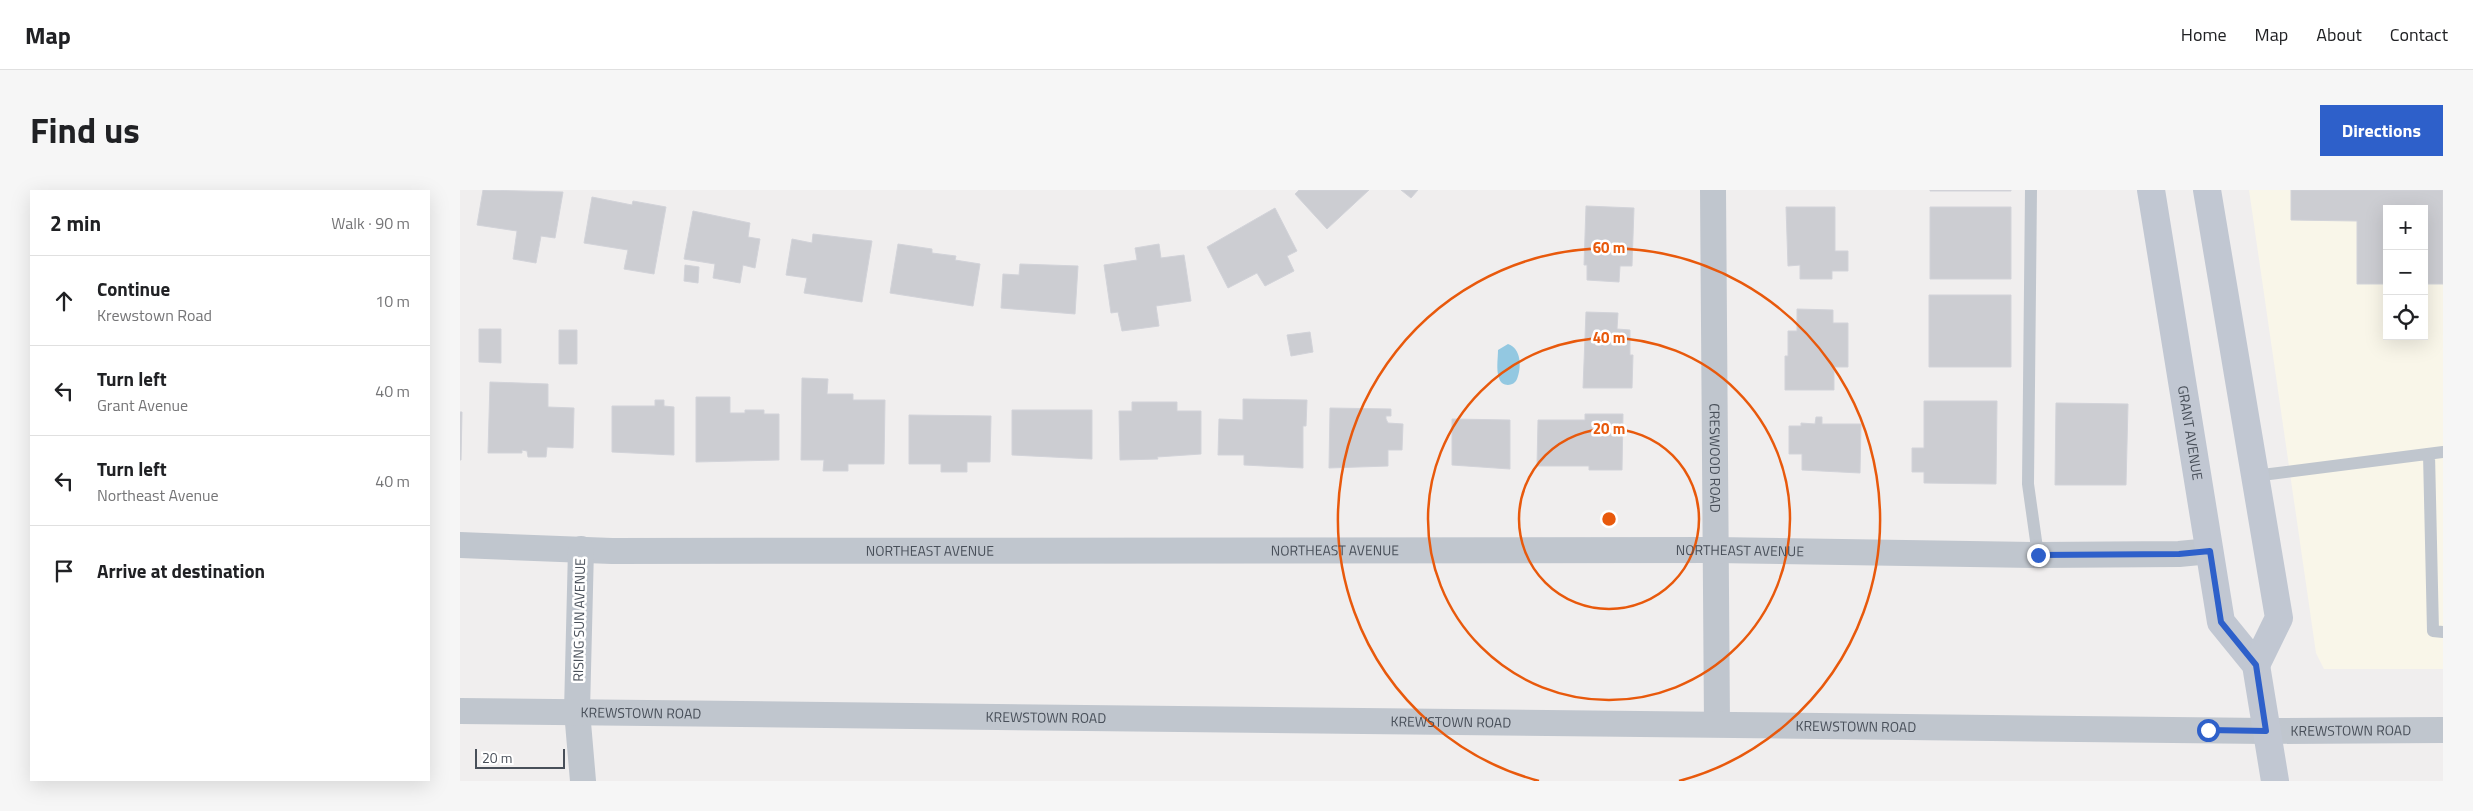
<!DOCTYPE html>
<html lang="en">
<head>
<meta charset="utf-8">
<style>
  body { margin:0; font-family:"Titillium Web",sans-serif; background:#f6f6f6; color:#202124 }
  .controls { position:absolute; right:15px; top:15px; display:grid; overflow:hidden; border-radius:0px; box-shadow:0 5px 20px #0002 }
  .controls button { width:45px; height:45px; display:grid; place-items:center; padding:0; border:0; border-bottom:1px solid #e0e0e0; background:#fff; color:#202124; font:25px sans-serif }
  .scale { position:absolute; left:15px; bottom:12px; width:90px; box-sizing:border-box; padding-left:5px; border:2px solid #484f59; border-top:0; font-size:14px; line-height:18px; white-space:nowrap; color:#484f59; -webkit-text-stroke:4px #fff; paint-order:stroke }
  .stop { position:absolute; width:15px; height:15px; margin:-11px; border:4px solid #2e60ca; border-radius:50%; background:#fff }
  .stop.end { background:#2e60ca; border-color:#fff; box-shadow:0 1px 5px #0008 }
  .list { margin:0; padding:0; list-style:none }
  h2 { display:flex; justify-content:space-between; align-items:center; height:65px; margin:0; padding:0 20px; font-size:21px }
  h2 small { font-size:16px; font-weight:400; color:#757577 }
  .list li { display:grid; grid-template-columns:32px 1fr auto; gap:15px; align-items:center; box-sizing:border-box; height:90px; padding:0 20px; border-top:1px solid #e0e0e0 }
  .list b { display:block; font-size:19px; white-space:nowrap }
  .list p { margin:0; font-size:16px; white-space:nowrap; color:#757577 }
  .list em { font-size:16px; font-style:normal; color:#757577 }
  .icon { flex:none; width:28px; height:28px; fill:none; stroke:currentColor; stroke-width:2; stroke-linecap:round; stroke-linejoin:round }
  .map { position:relative; flex:none; width:1983px; height:591px; overflow:hidden; border-radius:0px }
  header { display:flex; align-items:center; gap:30px; box-sizing:border-box; height:70px; padding:0 25px; background:#fff; border-bottom:1px solid #e0e0e0 }
  header strong { font-size:24px }
  nav { display:flex; gap:28px; margin-inline-start:auto; font-size:18px }
  .intro { display:flex; align-items:center; justify-content:space-between; box-sizing:border-box; height:120px; padding:0 30px }
  h1 { margin:0; font-size:35px }
  .button { padding:12px 22px; border-radius:0px; background:#2e60ca; color:#fff; font-size:18px; font-weight:700 }
  main { display:flex; gap:30px; padding:0 30px }
  aside { flex:1; background:#fff; border-radius:0px; box-shadow:0 5px 20px #0002 }
  .map>svg:first-child { display:block }
  .commercial { fill:#f9f6e9; fill-rule:evenodd }
  .water { fill:#93c8e1 }
  .building { fill:#cccdd2; stroke:#d2d3d9 }
  .lines { fill:none; stroke-linecap:round; stroke-linejoin:round }
  .lane { stroke:#c0c6ce; stroke-width:12 }
  .street { stroke:#c0c6ce; stroke-width:26 }
  .secondary { stroke:#c1c7d2; stroke-width:28 }
  .route { stroke:#2e60ca; stroke-width:6 }
  .ring { fill:none; stroke:#e8590c; stroke-width:2.5 }
  .labels { text-anchor:middle; stroke-width:5; stroke-linejoin:round; paint-order:stroke }
  .street-label { font-size:14px; fill:#484f59; stroke:#fff }
  .centre { fill:#e8590c; stroke:#fff; stroke-width:2.5 }
  .ring-label { font-size:15px; text-anchor:middle; font-weight:bold; fill:#e8590c; stroke:#fff; stroke-width:5; stroke-linejoin:round; paint-order:stroke }
</style>
</head>
<body>
<header>
<strong>Map</strong>
<nav><a>Home</a><a>Map</a><a>About</a><a>Contact</a></nav>
</header>
<div class="intro"><h1>Find us</h1><a class="button">Directions</a></div>
<main>
<aside>
<h2>2 min<small>Walk · 90 m</small></h2>
<ul class="list">
<li><svg class="icon" aria-label="ahead" viewBox="0 0 24 24"><path d="M12 20V5M6 11l6-6 6 6"/></svg><div><b>Continue</b><p>Krewstown Road</p></div><em>10 m</em></li>
<li><svg class="icon" aria-label="left" viewBox="0 0 24 24"><path d="M17 20v-9H6M10 6l-5 5 5 5"/></svg><div><b>Turn left</b><p>Grant Avenue</p></div><em>40 m</em></li>
<li><svg class="icon" aria-label="left" viewBox="0 0 24 24"><path d="M17 20v-9H6M10 6l-5 5 5 5"/></svg><div><b>Turn left</b><p>Northeast Avenue</p></div><em>40 m</em></li>
<li><svg class="icon" aria-label="arrive" viewBox="0 0 24 24"><path d="M6 21V4h12l-3 4 3 4H6"/></svg><div><b>Arrive at destination</b></div></li>
</ul>
</aside>
<div class="map">
<svg width="1983" height="591" viewBox="0 0 1983 591">
  <rect width="100%" height="100%" fill="#f0eeee"/>
  <path class="commercial" d="M1789,0h194v479h-119l-8,-16zM1927,19h37v127h-37z"/>
  <path class="water" d="M1048,154c13,4 14,23 9,35 -3,8 -16,8 -18,-1 -3,-8 -1,-20 -1,-28z"/>
  <path class="building" d="M23,0l80,2 -8,46 -14,-2 -5,27 -23,-4 4,-28 -40,-6z
    M839,0h70l-42,39 -32,-35z
    M941,0h17l-7,8z
    M1470,0h81v1h-81z
    M1831,0h152v94h-19v-75h-37v75h-30v-63l-66,-1z
    M132,7l40,8 1,-4 33,6 -12,67 -30,-5 4,-19 -44,-7z
    M1126,16l48,2 -2,58h-12l-1,16 -32,-2v-15h-3z
    M1326,17h49v44h13v20h-16v8h-32v-14l-12,1z
    M1470,17h81v72h-81z
    M815,18l22,43 -10,5 7,15 -29,15 -8,-13 -29,15 -21,-41z
    M233,21l57,12 -2,14 12,2 -5,29 -12,-3 -3,18 -27,-5 2,-14 -31,-5z
    M353,44l59,7 -10,61 -58,-9 3,-15 -21,-3 6,-36 20,4z
    M438,54l34,5v4l24,3 -1,4 25,4 -7,42 -83,-13z
    M699,54l2,14 23,-3 7,46 -35,5 3,20 -37,5 -4,-19 -7,1 -7,-48 33,-5 -2,-12z
    M560,74l58,2 -3,48 -74,-6 2,-34 16,1z
    M225,75l14,2 -1,16 -14,-2z
    M1469,105h82v72h-82z
    M1337,119l36,1v13h15v44h-14v23h-49v-34h3v-25h9z
    M1126,122l32,1 -1,16 13,1v25h3l-1,33h-49z
    M19,139h22v34l-22,-1z
    M99,140h18v34h-18z
    M850,142l3,20 -22,4 -4,-21z
    M342,188l26,1 -1,15h26v6h32l-1,64h-36v7h-25l1,-11h-23z
    M30,192l58,2v23l26,1 -1,40 -26,-1 -1,10h-18l-1,-6 -5,-1v3h-34z
    M236,207h34v16h15v-3h19v4h15v46l-83,2z
    M783,209l64,1 -1,26h-3v42l-59,-3v-10h-26l1,-36 24,1z
    M195,210h9v6l10,1v48l-62,-3v-46h43z
    M1464,211h73l-1,83 -72,-1v-11h-12v-24h12z
    M672,212h45v9h24v43l-44,3 1,2 -38,1 -1,-49h13z
    M1596,213l72,1 -2,81h-71z
    M870,218l61,1v7h-5v3l2,4 15,1 -1,26h-14v16l-59,2z
    M552,220h80v49l-80,-4z
    M0,222h2l-1,48h-1z
    M1125,224h38l-1,56h-33v-4h-52l1,-46h47z
    M449,225l82,1 -1,46h-23v10h-26v-8h-32z
    M1356,227h6v7h39l-1,49 -58,-3v-16h-13v-28h12v-3l14,1z
    M992,229l58,1v49l-58,-4z"/>
  <g class="lines">
    <path class="lane" d="M1571,0l-3,294 10,71
      M1969,264l4,177 10,1
      M1794,286l189,-24"/>
    <g class="street">
      <path id="s1" d="M1253,0l4,534"/>
      <path id="s2" d="M0,355l152,6 1103,-1 323,5 141,-1 31,-3"/>
      <path d="M121,359l-4,162 6,70"/>
      <path id="s3" d="M0,521l1806,20 177,-1"/>
    </g>
    <g class="secondary">
      <path id="s4" d="M1691,0l70,432 35,43 19,116"/>
      <path d="M1747,0l72,428 -23,47"/>
    </g>
  </g>
  <g class="lines">
    <path class="route" d="M1578,365l141,-1 31,-3 11,71 35,43 10,66 -58,-1"/>
  </g>
  <g class="ring">
    <circle cx="1149" cy="329" r="90"/>
    <circle cx="1149" cy="329" r="181"/>
    <path d="M1079 591A271 271 0 1 1 1219 591"/>
  </g>
  <g class="labels">
    <g class="street-label">
      <text dy="5" stroke="none"><textPath href="#s4" startOffset="246">GRANT AVENUE</textPath></text>
      <text dy="5" stroke="none"><textPath href="#s1" startOffset="268">CRESWOOD ROAD</textPath></text>
      <text dy="5" stroke="none"><textPath href="#s2" startOffset="470">NORTHEAST AVENUE</textPath></text>
      <text dy="5" stroke="none"><textPath href="#s2" startOffset="875">NORTHEAST AVENUE</textPath></text>
      <text dy="5" stroke="none"><textPath href="#s2" startOffset="1280">NORTHEAST AVENUE</textPath></text>
      <text transform="translate(119 430) rotate(-89)" y="5">RISING SUN AVENUE</text>
      <text dy="5" stroke="none"><textPath href="#s3" startOffset="181">KREWSTOWN ROAD</textPath></text>
      <text dy="5" stroke="none"><textPath href="#s3" startOffset="586">KREWSTOWN ROAD</textPath></text>
      <text dy="5" stroke="none"><textPath href="#s3" startOffset="991">KREWSTOWN ROAD</textPath></text>
      <text dy="5" stroke="none"><textPath href="#s3" startOffset="1396">KREWSTOWN ROAD</textPath></text>
      <text dy="5" stroke="none"><textPath href="#s3" startOffset="1891">KREWSTOWN ROAD</textPath></text>
    </g>
  </g>
  <circle cx="1149" cy="329" r="8" class="centre"/>
  <g class="ring-label">
    <text x="1149" y="63">60 m</text>
    <text x="1149" y="153">40 m</text>
    <text x="1149" y="244">20 m</text>
  </g>
</svg>
<div class="controls">
<button>+</button>
<button>−</button>
<button><svg class="icon" aria-label="locate" viewBox="0 0 24 24"><circle cx="12" cy="12" r="6"/><path d="M12 2v4M12 18v4M2 12h4M18 12h4"/></svg></button>
</div>
<div class="scale">20 m</div>
<div class="stop" style="left:1748px;top:540px"></div>
<div class="stop end" style="left:1578px;top:365px"></div>
</div>
</main>
</body>
</html>
